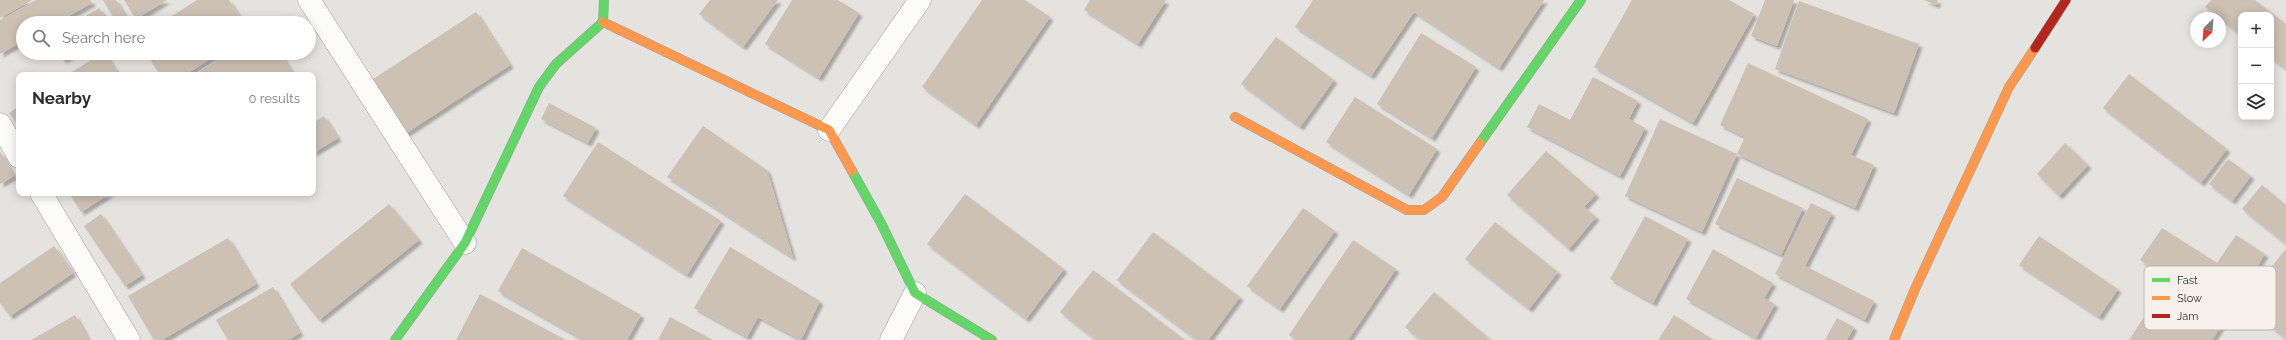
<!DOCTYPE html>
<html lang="en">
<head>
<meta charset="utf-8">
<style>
  body { margin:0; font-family:Raleway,sans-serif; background:#f2f2f3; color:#2b2b33 }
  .controls { position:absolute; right:12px; top:12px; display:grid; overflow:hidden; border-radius:8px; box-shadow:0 2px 10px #0003 }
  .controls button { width:36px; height:36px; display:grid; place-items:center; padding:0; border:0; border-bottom:1px solid #e1e1e2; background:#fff; color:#2b2b33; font:20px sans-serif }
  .compass { position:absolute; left:2190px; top:12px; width:36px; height:36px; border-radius:50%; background:#fff; box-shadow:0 2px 10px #0003; rotate:205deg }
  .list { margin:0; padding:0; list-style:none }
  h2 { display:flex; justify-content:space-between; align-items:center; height:52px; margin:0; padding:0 16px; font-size:17px }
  h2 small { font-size:13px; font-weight:400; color:#7c7c81 }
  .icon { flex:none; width:22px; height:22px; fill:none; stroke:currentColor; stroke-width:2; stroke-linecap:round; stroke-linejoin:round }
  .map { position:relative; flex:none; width:2286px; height:340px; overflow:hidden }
  .search { position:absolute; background:#fff; box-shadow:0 2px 10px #0003; left:16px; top:16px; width:300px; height:44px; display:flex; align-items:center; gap:10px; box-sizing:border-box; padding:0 14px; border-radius:22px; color:#7c7c81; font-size:15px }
  .panel { position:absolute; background:#fff; box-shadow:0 2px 10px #0003; left:16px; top:72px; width:300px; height:124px; border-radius:8px }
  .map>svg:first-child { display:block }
  .building { fill:#ccc1b3; filter:url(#shadow) }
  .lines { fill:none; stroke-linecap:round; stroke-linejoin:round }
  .street-casing { stroke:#a19f9d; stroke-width:23 }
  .fast-casing { stroke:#a19f9d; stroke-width:10 }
  .slow-casing { stroke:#a19f9d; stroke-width:10 }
  .jam-casing { stroke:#a19f9d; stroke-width:10 }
  .street { stroke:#fbfbfa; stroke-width:22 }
  .fast { stroke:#63d668; stroke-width:9 }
  .slow { stroke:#ff974d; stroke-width:9 }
  .jam { stroke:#b3261e; stroke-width:9 }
  .key { fill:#f5f0ea; stroke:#bbb7b2; stroke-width:1 }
  .key-label { font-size:11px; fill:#33322f }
</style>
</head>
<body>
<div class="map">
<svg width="2286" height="340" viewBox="0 0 2286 340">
  <defs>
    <filter id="shadow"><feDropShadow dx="3.5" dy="3.5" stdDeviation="1" flood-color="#0004"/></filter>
  </defs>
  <rect width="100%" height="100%" fill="#e5e3e0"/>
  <path class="building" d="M0,0h32l-32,18z
    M36,0h54l2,3 -36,20h-33v18l-23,13v-34z
    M103,0h13l13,22 -12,1z
    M124,0h43l-31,19z
    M197,0h32l15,23h-83z
    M710,0h68l-35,47 -44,-33z
    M792,0h46l21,13 -40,65 -54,-34z
    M982,0h43l25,17 -74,108 -54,-38z
    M1090,0h76l-28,44 -54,-34z
    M1313,0h231l-45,68 -85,-56 -43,64 -76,-49z
    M1632,0h97l25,14 -61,109 -99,-56z
    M1765,0h29l-17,46 -26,-10z
    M1924,0h14l-2,5z
    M2211,0h44l31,24v45l-15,-11v-43h-30v20l-36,-28z
    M1799,1l120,43 -25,69 -119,-44z
    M99,8l9,15h-34z
    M476,12l34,53 -108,71 -35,-53z
    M1421,33l55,34 -44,71 -55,-34z
    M1276,37l58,43 -34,47 -59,-43z
    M59,53h16l-12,7z
    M102,53h3l14,22h-52z
    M146,53h73l-34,22h-25z
    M229,53h51l14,22h-101z
    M1748,63l120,56 -17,36 23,10 -19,43 -118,-54 8,-17 -25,-12z
    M2129,74l98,75 -26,34 -98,-75z
    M1593,77l45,24 -9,18 16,9 -25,48 -93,-49 12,-23 31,16z
    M1355,97l82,52 -28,46 -83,-53z
    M549,103l47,25 -8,15 -47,-24z
    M19,106v21l-10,-14z
    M324,116l14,22 -25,15v-30z
    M1660,119l77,35 -35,78 -77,-36z
    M703,126l64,44 26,88 -126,-81z
    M598,142l123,79 -34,54 -124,-79z
    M2065,143l23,22 -29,31 -22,-22z
    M0,151l14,25 -14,8z
    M1546,151l50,43 -12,13 12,10 -27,32 -62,-54z
    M2228,159l23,17 -19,25 -23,-17z
    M1737,178l66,30 -22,47 -66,-31z
    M2262,185l24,20v39l-44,-35z
    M69,193h42l-30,19z
    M965,194l99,75 -38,50 -99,-75z
    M1811,203l21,10 -27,53 69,35 -9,19 -90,-46z
    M389,204l30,36 -100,80 -29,-36z
    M1303,208l32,23 -55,78 -33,-23z
    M101,214l41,61 -17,11 -41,-60z
    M1645,216l43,23 -35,64 -43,-24z
    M1495,222l63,50 -29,37 -64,-50z
    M2162,228l55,35 19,-28 29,19 -26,40 -29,-19 -14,21 31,21 -15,23h-83l40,-61 -29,-19z
    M1153,232l87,65 -32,43h-11l-80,-60z
    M2039,236l79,53 -19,28 -80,-52z
    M228,238l28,46 -94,56h-8l-26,-44z
    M1353,240l43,29 -48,71h-52l-7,-5z
    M54,246l19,27 -63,43 -10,-13v-20z
    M730,247l90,54 -19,39 -43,-23 -11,20 -53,-29z
    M522,248l119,67 -14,25h-43l-86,-49z
    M1713,249l60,34 -9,15 11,6 -19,34 -70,-39z
    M2286,249v90l-44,-36z
    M1093,270l92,70h-89l-36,-28z
    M273,287l27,46 -12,7h-60l-12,-20z
    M1434,292l57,48h-71l-15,-13z
    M480,294l86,46h-110z
    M75,315l14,25h-58z
    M1674,315l40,25h-56z
    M670,317l43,23h-55z
    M1837,318l17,9 -7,13h-22z"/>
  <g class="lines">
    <defs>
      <path id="street" d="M309,0l156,243
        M0,124l19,33
        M829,130l91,-130
        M41,193l88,147
        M891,340l24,-47"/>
      <path id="fast" d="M1480,143l101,-143
        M852,171l29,52 34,70 77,47
        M395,340l70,-97 74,-156 17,-23 47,-42 1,-22"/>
      <path id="slow" d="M603,22l226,108 23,41
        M1235,117l172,93h17l18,-13 38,-54
        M1894,340l21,-51 94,-202 26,-39"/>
      <path id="jam" d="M2035,48l31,-48"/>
    </defs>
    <use href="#street" class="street-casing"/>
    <use href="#fast" class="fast-casing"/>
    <use href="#slow" class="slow-casing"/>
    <use href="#jam" class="jam-casing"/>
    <use href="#street" class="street"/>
    <use href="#fast" class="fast"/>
    <use href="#slow" class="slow"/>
    <use href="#jam" class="jam"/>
  </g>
  <rect x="2144" y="266" width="132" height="64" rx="6" class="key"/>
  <rect x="2152" y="278" width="18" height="4" fill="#63d668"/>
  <rect x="2152" y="296" width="18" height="4" fill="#ff974d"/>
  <rect x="2152" y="314" width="18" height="4" fill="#b3261e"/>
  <g class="key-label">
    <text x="2177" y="284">Fast</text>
    <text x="2177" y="302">Slow</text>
    <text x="2177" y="320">Jam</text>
  </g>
</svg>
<div class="controls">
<button>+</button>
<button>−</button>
<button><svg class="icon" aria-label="layers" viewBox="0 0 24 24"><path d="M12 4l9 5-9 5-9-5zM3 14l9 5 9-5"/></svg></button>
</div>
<svg class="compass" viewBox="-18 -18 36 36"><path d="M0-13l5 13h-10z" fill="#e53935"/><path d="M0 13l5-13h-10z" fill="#7c7c81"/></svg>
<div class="search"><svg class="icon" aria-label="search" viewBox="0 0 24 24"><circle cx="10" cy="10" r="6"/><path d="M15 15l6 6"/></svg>Search here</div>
<section class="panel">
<h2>Nearby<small>0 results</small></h2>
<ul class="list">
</ul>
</section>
</div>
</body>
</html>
